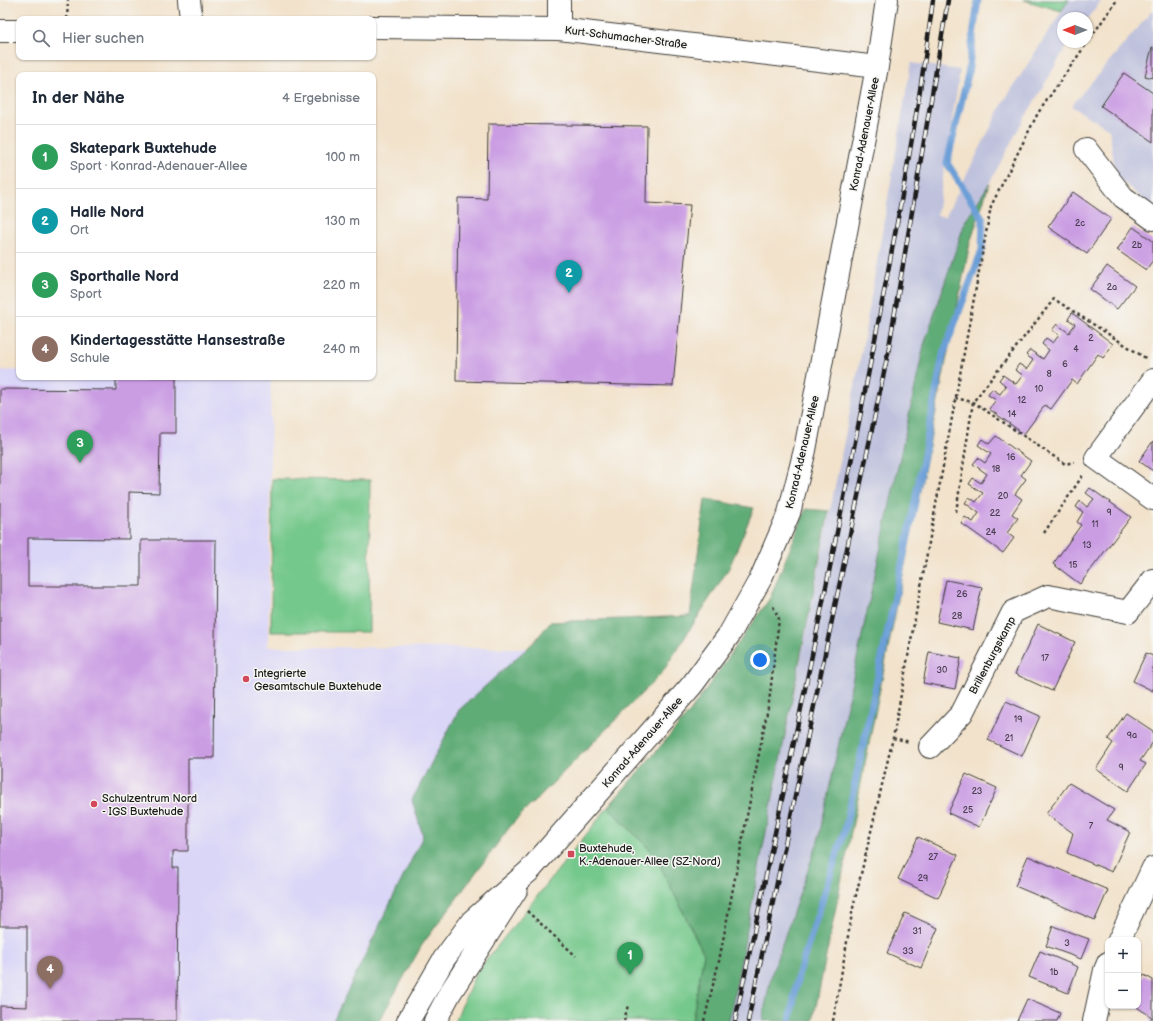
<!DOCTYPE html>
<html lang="de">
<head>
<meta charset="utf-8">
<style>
  body { margin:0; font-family:"Balsamiq Sans",sans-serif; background:#f2f2f3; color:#1f2937 }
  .controls { position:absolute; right:12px; bottom:12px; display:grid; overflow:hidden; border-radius:8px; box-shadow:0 1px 3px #0004 }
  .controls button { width:36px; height:36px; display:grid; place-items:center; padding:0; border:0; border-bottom:1px solid #e0e1e3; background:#fff; color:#1f2937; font:20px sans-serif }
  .compass { position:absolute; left:1057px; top:12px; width:36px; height:36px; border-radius:50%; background:#fff; box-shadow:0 1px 3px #0004; rotate:270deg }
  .you { position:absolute; left:760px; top:660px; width:14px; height:14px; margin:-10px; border:3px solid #fff; border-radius:50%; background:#1a73e8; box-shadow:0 0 0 6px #1a73e833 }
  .badge { display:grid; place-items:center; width:26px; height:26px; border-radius:50%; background:#d1495b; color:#fff; font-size:13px; font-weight:700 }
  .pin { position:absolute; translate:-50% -33px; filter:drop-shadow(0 1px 2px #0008) }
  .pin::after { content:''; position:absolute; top:21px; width:14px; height:12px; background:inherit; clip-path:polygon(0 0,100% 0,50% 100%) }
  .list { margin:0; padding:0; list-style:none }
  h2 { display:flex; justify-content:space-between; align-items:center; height:52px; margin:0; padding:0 16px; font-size:17px }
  h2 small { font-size:13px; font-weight:400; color:#747a83 }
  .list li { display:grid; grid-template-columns:26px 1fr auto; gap:12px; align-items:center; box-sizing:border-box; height:64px; padding:0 16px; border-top:1px solid #e0e1e3 }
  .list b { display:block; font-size:15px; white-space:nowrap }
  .list p { margin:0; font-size:13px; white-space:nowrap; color:#747a83 }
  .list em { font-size:13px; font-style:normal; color:#747a83 }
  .icon { flex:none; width:22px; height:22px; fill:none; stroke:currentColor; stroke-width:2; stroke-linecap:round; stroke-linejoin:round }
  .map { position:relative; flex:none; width:1153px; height:1021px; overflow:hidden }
  .search { position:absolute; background:#fff; box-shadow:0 1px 3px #0004; left:16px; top:16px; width:360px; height:44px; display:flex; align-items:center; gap:10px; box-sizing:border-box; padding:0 14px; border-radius:8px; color:#747a83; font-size:15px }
  .panel { position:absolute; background:#fff; box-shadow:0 1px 3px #0004; left:16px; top:72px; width:360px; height:308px; border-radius:8px }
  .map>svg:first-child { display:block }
  .built { fill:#dad6f7 }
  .industrial { fill:#c0c2dd }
  .green { fill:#75c88b; stroke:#487254 }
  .forest { fill:#60ac77; stroke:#3e644a }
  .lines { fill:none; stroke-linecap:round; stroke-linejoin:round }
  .stream { stroke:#6c9fd7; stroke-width:7 }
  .building { fill:#ca9de3 }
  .minor-casing { stroke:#3c3a36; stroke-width:24 }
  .path { stroke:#3c3a36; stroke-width:2.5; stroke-dasharray:3 3; stroke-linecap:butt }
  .minor { stroke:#fff; stroke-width:22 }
  .rail-casing { stroke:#1c1c1c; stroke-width:4.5 }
  .rail { stroke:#f6f6f2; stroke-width:3; stroke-dasharray:9; stroke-linecap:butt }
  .poi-dot { fill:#d1495b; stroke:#f6f6f2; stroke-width:1.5 }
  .labels { text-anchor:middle; stroke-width:3; stroke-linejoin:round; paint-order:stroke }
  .number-label { font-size:9px; fill:#483c4e }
  .street-label { font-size:11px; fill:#1c1c1c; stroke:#f6f6f2 }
  .poi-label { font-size:11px; fill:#1c1c1c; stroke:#f6f6f2; text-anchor:start }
</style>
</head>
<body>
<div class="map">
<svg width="1153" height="1021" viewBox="0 0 1153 1021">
  <rect width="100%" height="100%" fill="#f6f6f2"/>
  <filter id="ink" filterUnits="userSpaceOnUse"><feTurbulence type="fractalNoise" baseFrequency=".025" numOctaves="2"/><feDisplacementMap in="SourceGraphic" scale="8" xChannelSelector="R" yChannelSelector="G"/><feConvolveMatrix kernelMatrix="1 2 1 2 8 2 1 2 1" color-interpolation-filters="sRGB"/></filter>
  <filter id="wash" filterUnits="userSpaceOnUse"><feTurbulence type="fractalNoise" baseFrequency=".012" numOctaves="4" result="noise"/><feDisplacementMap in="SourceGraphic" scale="16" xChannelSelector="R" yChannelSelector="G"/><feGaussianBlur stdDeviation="0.9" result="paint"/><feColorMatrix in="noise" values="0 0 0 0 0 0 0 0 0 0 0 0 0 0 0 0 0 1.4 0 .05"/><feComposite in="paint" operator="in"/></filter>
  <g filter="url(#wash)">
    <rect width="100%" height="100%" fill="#f2e2cb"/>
    <path class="built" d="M19,370v7h252l-3,270 259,1 -68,63 -47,89 11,36 -90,185h-333v-650z"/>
    <path class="industrial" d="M1069,0h33l-15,19 -24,-1v24h6l-50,86 -30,56 -24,38 -41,123 -106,496 -46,132 -10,48h-33l132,-666 50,-292 49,7 -23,145 8,2 59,-116z
      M1153,10v198l-37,-32 -7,-47 -38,-23z"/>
    <path class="green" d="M1024,0h45l-8,11z
      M272,479l98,1 -1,152h-98z
      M608,807l47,48 49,99 -12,67h-237l21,-48z"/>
    <path class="forest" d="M989,184l-19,59 -157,778h-51l10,-48 46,-132 106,-496 41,-123z
      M705,499l49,9 -25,60 -67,105 -150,151 -90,121 -43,76h-46l90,-185 -11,-36 47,-90 76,-69 15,-19 140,-6z
      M806,509l23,2 -100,510h-37l12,-67 -49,-99 -47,-48 82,-95 80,-114z"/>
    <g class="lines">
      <path class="stream" d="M790,1021l8,-45 47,-147 65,-302 33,-172 39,-105 1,-31 -36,-56 21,-89 10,-74"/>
    </g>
    <g id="blocks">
      <path class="building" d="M1152,47h1v31l-8,-2z
        M1124,73l29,20v49l-52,-36z
        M488,124l159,2 -1,77 44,2 -17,181 -217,-5 2,-183 29,1z
        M1073,192l38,27 -24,35 -39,-27z
        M1133,227l20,14v19l-7,10 -29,-20z
        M1107,266l28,20 -18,23 -27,-20z
        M1072,313l41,31 -10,14 -5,-4 -21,30 -5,-4 -21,29 -6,-4 -21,29 -35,-25 7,-9 -8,-5 4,-6 8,5 6,-8 -7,-6 4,-5 13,9 7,-9 -8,-5 4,-6 8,5 6,-9 -7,-5 4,-5 13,9 6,-9 -7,-6 4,-6 7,5 6,-8 -7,-5 5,-6 12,9 6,-9 -7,-5z
        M116,377h60v56h-16l-1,60 -30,-1v47l-101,-1v48h113v-46h75l-2,218h-26v93h-15v17h5l-1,153h-177v-15l27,1v-81h-27v-537l116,1z
        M996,436l35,25 -10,14 5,4 -11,15 7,5 -10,15 6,4 -11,15 7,5 -11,15 -42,-30 4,-6 8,5 6,-9 -14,-10 4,-6 7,5 7,-9 -14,-9 4,-6 8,5 6,-9 -14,-10 5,-6 7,5 6,-9 -13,-9 4,-6 7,5z
        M1153,441v30l-14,-10z
        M1090,488l41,29 -51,67 -27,-20 28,-39 -4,-3 6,-10 -7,-5 4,-6 7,6 7,-8 -8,-6z
        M946,580l36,7 -9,43 -36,-8z
        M1038,624l37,18 -23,49 -37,-17z
        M929,652l32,6 -6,31 -32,-6z
        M1146,653l7,3v35l-20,-10z
        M1006,701l34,15 -18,40 -34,-16z
        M1126,713l27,18v11l-13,19 6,3 -18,27 -32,-22 17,-26 -5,-4z
        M966,774l31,14 -18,39 -31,-14z
        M1069,783l45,27 -7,10 23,12 -18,40 -45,-19 6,-20 -27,-19z
        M918,837l40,18 -20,43 -40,-19z
        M1028,856l80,34 -13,30 -80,-34z
        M905,913l33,15 -17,40 -34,-15z
        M1053,926l36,13 -8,20 -35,-13z
        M1040,951l38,16 -10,26 -39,-16z
        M1144,975l9,5v41h-4l3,-4 -17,-11h3v-22z
        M1027,999l33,14 -3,8h-40z"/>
    </g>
  </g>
  <g filter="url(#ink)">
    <use href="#blocks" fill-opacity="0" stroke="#3c3a36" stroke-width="1"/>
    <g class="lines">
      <defs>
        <path id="minor" d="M189,0l2,19
          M559,0v29
          M373,27l186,2 318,38
          M0,31h19
          M1086,149l37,48 30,22
          M1153,380l-57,78 57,41
          M930,747l32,-34 51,-101 35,-16 80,16 25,-32
          M1119,940l34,-72
          M408,1021l36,-62 28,-38 57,-50 163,-186 37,-50 32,-57 28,-65 16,-63 72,-383 10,-67
          M435,1021l15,-28 66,-103
          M1094,1021l11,-51 3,-7"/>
      </defs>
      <use href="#minor" class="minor-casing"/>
      <path class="path" d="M67,19l1,-19
        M955,398l18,4 92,62 9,-2
        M956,512l17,-110 81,-103 93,60
        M1044,533l39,-58
        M893,738l17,4
        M527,911l49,45
        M624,1021l4,-16
        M704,1021l15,-60 50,-259 10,-83 -7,-15
        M833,1021l20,-113 40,-170 98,-532 47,-93 79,-113"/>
      <use href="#minor" class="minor"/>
      <defs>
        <path id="rail" d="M735,1021c45,-210 89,-419 130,-630 25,-130 51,-260 68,-391
          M748,1021l140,-668 60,-353"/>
      </defs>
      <use href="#rail" class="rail-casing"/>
      <use href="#rail" class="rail"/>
    </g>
  </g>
  <g class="poi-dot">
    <circle cx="246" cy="679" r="4"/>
    <circle cx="94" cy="804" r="4"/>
    <rect x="567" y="850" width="8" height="8" rx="2"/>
  </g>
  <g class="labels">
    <g class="number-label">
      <text x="1080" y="226">2c</text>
      <text x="1137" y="248">2b</text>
      <text x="1112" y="290">2a</text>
      <text x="1091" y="341">2</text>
      <text x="1076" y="352">4</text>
      <text x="1065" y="367">6</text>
      <text x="1049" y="377">8</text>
      <text x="1039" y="392">10</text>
      <text x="1022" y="403">12</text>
      <text x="1012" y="417">14</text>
      <text x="1011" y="460">16</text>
      <text x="996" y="472">18</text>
      <text x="1003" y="499">20</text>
      <text x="1109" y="515">9</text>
      <text x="995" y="516">22</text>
      <text x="1095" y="527">11</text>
      <text x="991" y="535">24</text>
      <text x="1087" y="548">13</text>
      <text x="1073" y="568">15</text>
      <text x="962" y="597">26</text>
      <text x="957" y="619">28</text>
      <text x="1045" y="661">17</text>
      <text x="942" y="673">30</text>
      <text x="1018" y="722">19</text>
      <text x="1132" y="738">9a</text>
      <text x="1009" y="741">21</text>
      <text x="1121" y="770">9</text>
      <text x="977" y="794">23</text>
      <text x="968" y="813">25</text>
      <text x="1091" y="829">7</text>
      <text x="933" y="860">27</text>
      <text x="923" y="881">29</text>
      <text x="917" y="934">31</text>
      <text x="1067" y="946">3</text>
      <text x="908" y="954">33</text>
      <text x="1054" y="975">1b</text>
    </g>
    <g class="street-label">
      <text transform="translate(626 37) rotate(7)" y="4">Kurt-Schumacher-Straße</text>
      <text transform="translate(864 134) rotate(-79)" y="4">Konrad-Adenauer-Allee</text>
      <text transform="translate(802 452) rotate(-77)" y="4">Konrad-Adenauer-Allee</text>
      <text transform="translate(992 655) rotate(-62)" y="4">Brillenburgskamp</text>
      <text transform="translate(642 742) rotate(-49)" y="4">Konrad-Adenauer-Allee</text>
    </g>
    <g class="poi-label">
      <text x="254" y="677">Integrierte<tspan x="254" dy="13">Gesamtschule Buxtehude</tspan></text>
      <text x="102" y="802">Schulzentrum Nord<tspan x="102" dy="13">- IGS Buxtehude</tspan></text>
      <text x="579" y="852">Buxtehude,<tspan x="579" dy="13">K.-Adenauer-Allee (SZ-Nord)</tspan></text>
    </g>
  </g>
</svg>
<div class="controls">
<button>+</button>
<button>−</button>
</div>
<svg class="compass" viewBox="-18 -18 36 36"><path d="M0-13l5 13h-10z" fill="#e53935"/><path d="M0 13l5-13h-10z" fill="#747a83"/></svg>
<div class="you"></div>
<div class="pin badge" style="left:630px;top:975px;background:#2e9e5b">1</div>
<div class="pin badge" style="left:569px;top:293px;background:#0f9aa8">2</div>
<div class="pin badge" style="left:80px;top:463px;background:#2e9e5b">3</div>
<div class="pin badge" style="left:50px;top:989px;background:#8d6e63">4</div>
<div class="search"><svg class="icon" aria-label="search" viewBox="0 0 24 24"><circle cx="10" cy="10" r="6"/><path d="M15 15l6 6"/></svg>Hier suchen</div>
<section class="panel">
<h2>In der Nähe<small>4 Ergebnisse</small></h2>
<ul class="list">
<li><span class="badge" style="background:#2e9e5b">1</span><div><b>Skatepark Buxtehude</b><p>Sport · Konrad-Adenauer-Allee</p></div><em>100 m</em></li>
<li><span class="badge" style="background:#0f9aa8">2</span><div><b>Halle Nord</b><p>Ort</p></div><em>130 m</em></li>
<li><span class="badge" style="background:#2e9e5b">3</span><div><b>Sporthalle Nord</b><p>Sport</p></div><em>220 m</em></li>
<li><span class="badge" style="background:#8d6e63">4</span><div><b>Kindertagesstätte Hansestraße</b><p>Schule</p></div><em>240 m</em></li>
</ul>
</section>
</div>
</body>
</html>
